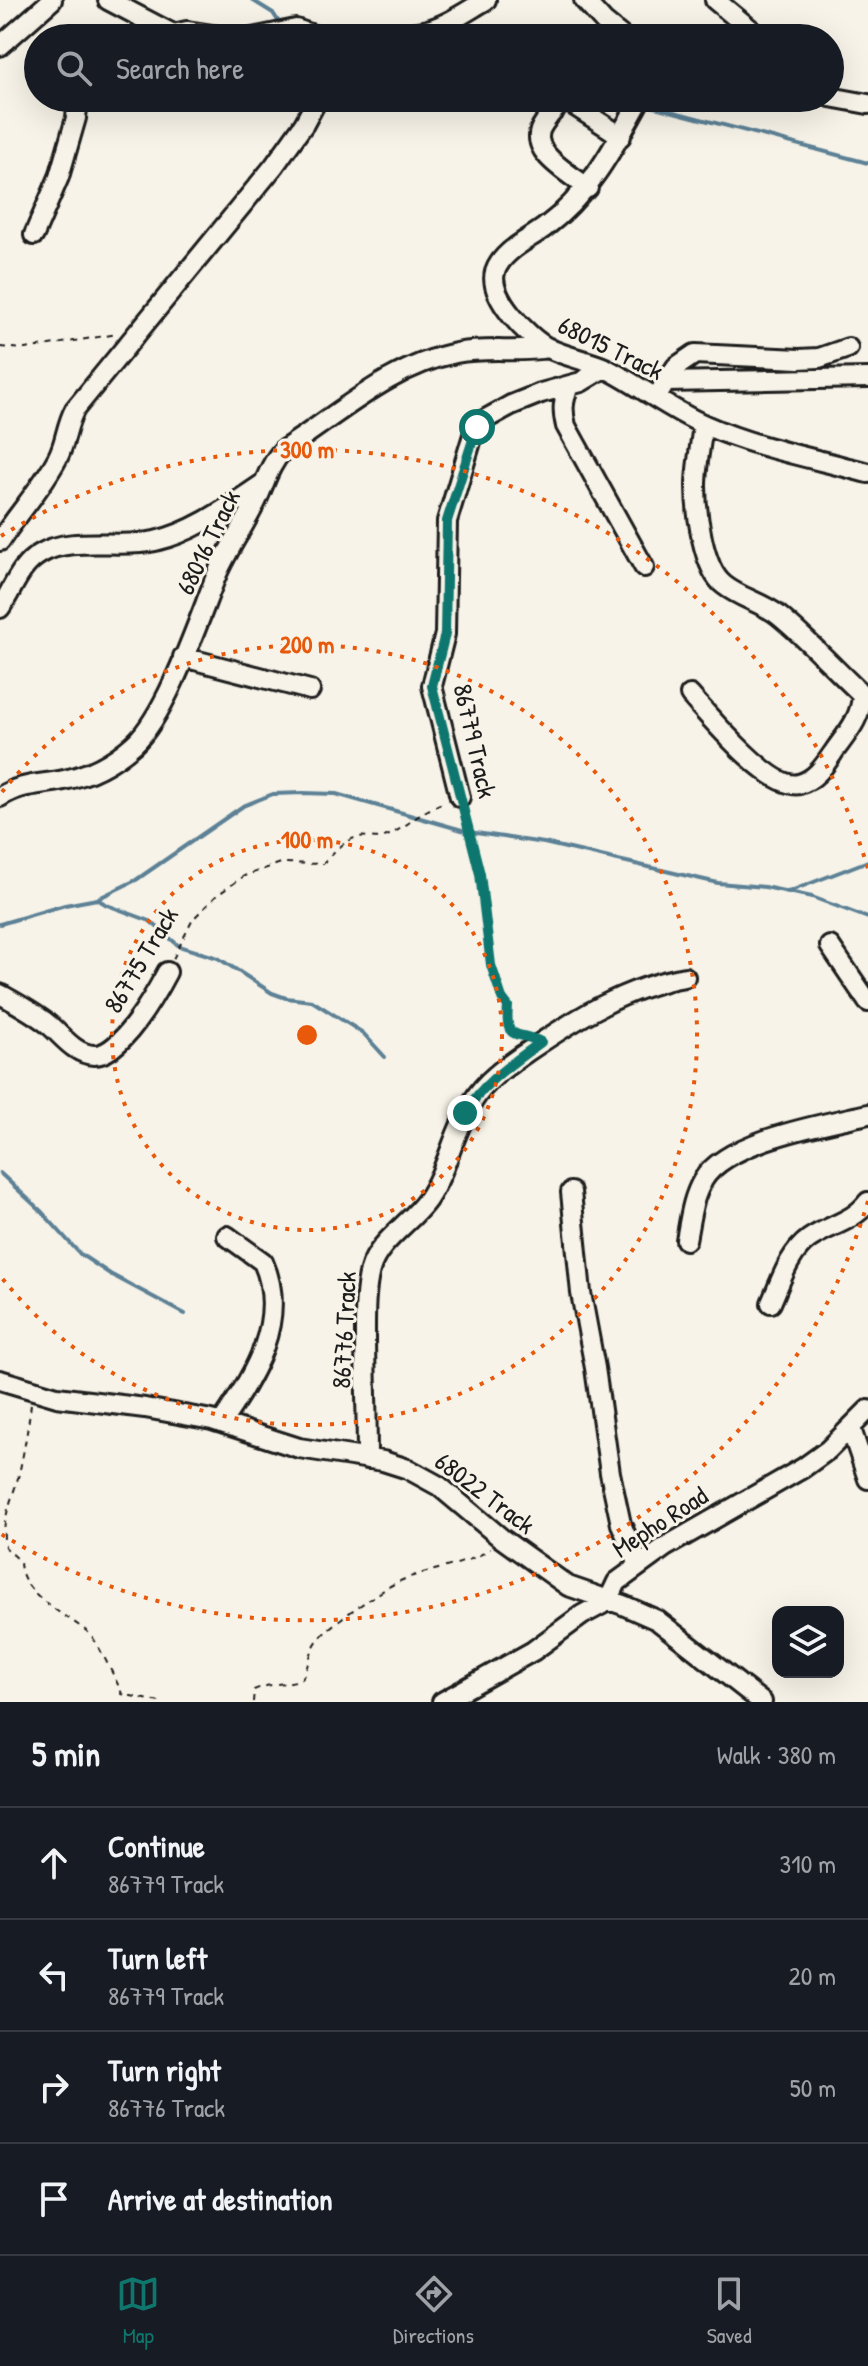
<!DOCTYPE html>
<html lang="en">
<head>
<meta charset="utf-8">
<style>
  body { margin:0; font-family:"Patrick Hand",sans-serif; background:#20242c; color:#f1f3f6 }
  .controls { position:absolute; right:24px; bottom:24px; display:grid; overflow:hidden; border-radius:16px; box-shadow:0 8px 32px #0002 }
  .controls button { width:72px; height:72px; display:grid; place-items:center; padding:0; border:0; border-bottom:2px solid #363941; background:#171b24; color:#f1f3f6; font:40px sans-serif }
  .stop { position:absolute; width:24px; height:24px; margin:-18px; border:6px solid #0f766e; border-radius:50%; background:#fff }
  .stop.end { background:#0f766e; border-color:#fff; box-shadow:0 2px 8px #0008 }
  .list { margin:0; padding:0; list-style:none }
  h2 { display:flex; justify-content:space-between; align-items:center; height:104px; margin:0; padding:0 32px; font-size:34px }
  h2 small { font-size:26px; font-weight:400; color:#9ea1a6 }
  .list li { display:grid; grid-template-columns:52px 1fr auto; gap:24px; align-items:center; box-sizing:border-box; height:112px; padding:0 32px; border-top:2px solid #363941 }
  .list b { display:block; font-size:30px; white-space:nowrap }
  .list p { margin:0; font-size:26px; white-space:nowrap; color:#9ea1a6 }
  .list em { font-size:26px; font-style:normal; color:#9ea1a6 }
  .icon { flex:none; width:44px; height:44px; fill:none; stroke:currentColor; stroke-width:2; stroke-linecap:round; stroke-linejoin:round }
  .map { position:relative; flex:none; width:868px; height:1702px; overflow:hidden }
  .search { position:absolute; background:#171b24; box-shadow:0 8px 32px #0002; left:24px; right:24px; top:24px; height:88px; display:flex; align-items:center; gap:20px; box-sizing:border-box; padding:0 28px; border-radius:44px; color:#9ea1a6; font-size:30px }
  .sheet { height:552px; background:#171b24 }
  nav { display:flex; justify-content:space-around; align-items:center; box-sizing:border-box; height:112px; border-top:2px solid #363941; background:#171b24; font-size:22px; color:#9ea1a6 }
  nav a { display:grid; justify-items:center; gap:4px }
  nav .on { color:#0f766e }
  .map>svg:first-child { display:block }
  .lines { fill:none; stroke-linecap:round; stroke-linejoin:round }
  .stream { stroke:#5b8095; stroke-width:4 }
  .minor-casing { stroke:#1c1c1c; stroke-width:24 }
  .path { stroke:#1c1c1c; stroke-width:2; stroke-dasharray:6 6; stroke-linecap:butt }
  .minor { stroke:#f7f3e8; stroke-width:18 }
  .route { stroke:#0f766e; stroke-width:10 }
  .ring { fill:none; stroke:#e8590c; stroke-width:4; stroke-dasharray:4 8 }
  .labels { text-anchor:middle; stroke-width:6; stroke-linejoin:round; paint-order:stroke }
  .street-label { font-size:26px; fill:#1c1c1c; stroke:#f7f3e8 }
  .centre { fill:#e8590c; stroke:#f7f3e8; stroke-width:4 }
  .ring-label { font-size:24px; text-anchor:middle; font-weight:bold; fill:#e8590c; stroke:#f7f3e8; stroke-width:6; stroke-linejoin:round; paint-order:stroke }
</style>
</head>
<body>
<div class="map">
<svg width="868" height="1702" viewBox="0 0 868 1702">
  <rect width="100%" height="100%" fill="#f7f3e8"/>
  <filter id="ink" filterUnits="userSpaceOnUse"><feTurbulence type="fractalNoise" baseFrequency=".0125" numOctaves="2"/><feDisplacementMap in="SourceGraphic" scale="16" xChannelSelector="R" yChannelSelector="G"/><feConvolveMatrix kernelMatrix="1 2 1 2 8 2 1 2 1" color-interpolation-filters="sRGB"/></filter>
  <g filter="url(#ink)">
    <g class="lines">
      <path class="stream" d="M252,0l21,13 9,14
        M620,98l5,2
        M651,106l217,57
        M788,892l80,-31
        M97,899l10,6 43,16 29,25 39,12 54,35 14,5 26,3 51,32 22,24
        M0,924l65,-19 32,-6 39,-19 107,-74 30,-12 30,-1 33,1 133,38 75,11 174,40 47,4 47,10 56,21
        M0,1173l42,39 38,42 30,20 75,40"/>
      <defs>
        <path id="minor" d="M108,0l63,33
          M584,0l20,22 20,16
          M715,0l46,38
          M156,38l31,-7 45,7
          M252,38l44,-9 26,9
          M357,38c23,-5 48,-2 71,-8 21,-6 39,-19 58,-30
          M0,46l52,-46
          M830,97l38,7
          M641,98c-27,49 -51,96 -97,130 -16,12 -42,23 -49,44 -7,25 33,65 53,76 18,9 39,12 57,20 34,17 65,42 100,57 52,23 108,33 163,48
          M588,188c-19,-15 -64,-38 -44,-65 6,-9 13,-18 23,-22l54,35
          M34,235l25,-58 17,-59 2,-20
          M666,382l10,-15 19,-13 104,5 20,-1 29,-10
          M569,386c-6,15 -7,24 -3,40l78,141
          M656,398l10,-16 202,-4
          M703,424c-2,20 -7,42 -7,62 0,26 7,83 28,99 16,13 37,17 54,30 32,26 59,57 90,85
          M0,541c19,-29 42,-53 58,-84 8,-15 8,-32 17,-48l199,-243 30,-42 14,-26
          M0,608c13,-18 19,-42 40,-54 30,-19 81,-5 115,-13 40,-9 76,-36 109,-58
          M183,657l127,33
          M690,695c18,20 81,96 109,89 17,-4 27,-21 36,-34 13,-18 26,-32 27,-55
          M0,797c21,-14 42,-12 64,-17 26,-5 51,-19 70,-36 34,-31 65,-126 83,-170 11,-25 26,-46 38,-70 9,-18 14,-39 28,-54 55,-35 107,-84 173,-97 30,-6 61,0 93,-5
          M460,797l-28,-111 13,-52 2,-113 26,-86 11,-15 27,-15 30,-12 40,-11 23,-14
          M830,946l38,56
          M0,994c16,9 33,18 48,30 14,11 26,30 46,31 27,1 62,-62 73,-83
          M571,1192l10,101 14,75 15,105 11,51 18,41
          M686,1240c4,-20 6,-42 17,-60 24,-40 122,-56 165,-66
          M771,1303c10,-22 18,-50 38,-64 20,-14 44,-17 59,-37
          M0,1380l57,17 88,11 67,12 87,28 84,13 25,8 31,17 62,52 67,48 55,19 34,15 105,82
          M221,1423c32,-46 68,-103 42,-161l-36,-26
          M851,1429l17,50
          M367,1459c0,-43 -2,-86 -2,-128 0,-20 0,-41 5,-61 8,-29 40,-46 57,-70 21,-31 26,-68 46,-99 13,-21 34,-35 54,-49 48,-33 99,-65 158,-75
          M442,1702l91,-51 49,-36 26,-14 9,-19 48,-35 138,-79 25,-18 40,-40"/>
      </defs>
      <use href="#minor" class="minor-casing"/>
      <path class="path" d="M0,347l25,2 92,-15
        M464,813c6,20 12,40 16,61 7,42 0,96 28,132l-2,17 3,8 12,5
        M173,959l20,-40 23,-23 28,-20 37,-13 42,1c7,-9 23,-25 35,-27 11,-2 19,4 31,-2 19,-9 33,-25 54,-32
        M31,1404c-3,24 -7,47 -12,70 -6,24 -19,48 -14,73l15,14c0,35 47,53 70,73 6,6 29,51 32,60l37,8
        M253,1702l1,-12c14,-7 38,-6 47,-11 6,-4 8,-28 17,-39 15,-19 48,-38 69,-52 31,-20 72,-18 103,-39"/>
      <use href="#minor" class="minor"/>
    </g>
  </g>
  <g class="lines" filter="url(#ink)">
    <path class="route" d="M465,1113c19,-32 47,-49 76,-71 -26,-12 -36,0 -33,-36l-6,-8 -11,-33 -11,-91 -48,-188 13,-52 2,-113 30,-94"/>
  </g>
  <g class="ring">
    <circle cx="307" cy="1035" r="195"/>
    <path d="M2 792A390 390 0 1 1 2 1278"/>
    <path d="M868 1201A585 585 0 0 1 1 1534M1 536A585 585 0 0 1 868 869"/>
  </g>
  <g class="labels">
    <g class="street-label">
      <text transform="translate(611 348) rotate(26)" y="9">68015 Track</text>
      <text transform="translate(208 542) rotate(-64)" y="9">68016 Track</text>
      <text transform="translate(475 741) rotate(77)" y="9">86779 Track</text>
      <text transform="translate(141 960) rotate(-59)" y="9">86775 Track</text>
      <text transform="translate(344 1330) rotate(-87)" y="9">86776 Track</text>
      <text transform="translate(485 1493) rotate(37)" y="9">68022 Track</text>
      <text transform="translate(660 1522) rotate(-33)" y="9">Mepho Road</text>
    </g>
  </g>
  <circle cx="307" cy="1035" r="12" class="centre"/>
  <g class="ring-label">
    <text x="307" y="458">300 m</text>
    <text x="307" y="653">200 m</text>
    <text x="307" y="848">100 m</text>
  </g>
</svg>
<div class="controls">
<button><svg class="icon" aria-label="layers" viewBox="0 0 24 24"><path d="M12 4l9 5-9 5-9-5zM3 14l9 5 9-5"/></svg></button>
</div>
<div class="stop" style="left:477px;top:427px"></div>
<div class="stop end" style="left:465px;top:1113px"></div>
<div class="search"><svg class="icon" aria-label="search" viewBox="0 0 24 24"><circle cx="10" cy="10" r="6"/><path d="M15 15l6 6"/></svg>Search here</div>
</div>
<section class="sheet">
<h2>5 min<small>Walk · 380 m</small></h2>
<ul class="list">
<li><svg class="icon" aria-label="ahead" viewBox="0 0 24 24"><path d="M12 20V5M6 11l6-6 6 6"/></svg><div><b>Continue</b><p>86779 Track</p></div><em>310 m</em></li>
<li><svg class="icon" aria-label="left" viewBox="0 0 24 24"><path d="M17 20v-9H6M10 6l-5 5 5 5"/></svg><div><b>Turn left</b><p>86779 Track</p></div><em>20 m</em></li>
<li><svg class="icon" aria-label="right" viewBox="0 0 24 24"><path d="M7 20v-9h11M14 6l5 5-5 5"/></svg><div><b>Turn right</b><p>86776 Track</p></div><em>50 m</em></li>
<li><svg class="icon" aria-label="arrive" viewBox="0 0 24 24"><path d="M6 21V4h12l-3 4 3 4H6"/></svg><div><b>Arrive at destination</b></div></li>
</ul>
</section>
<nav>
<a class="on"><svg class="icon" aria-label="map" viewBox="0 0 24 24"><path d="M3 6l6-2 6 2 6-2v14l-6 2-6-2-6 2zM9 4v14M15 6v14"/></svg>Map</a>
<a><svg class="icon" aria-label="directions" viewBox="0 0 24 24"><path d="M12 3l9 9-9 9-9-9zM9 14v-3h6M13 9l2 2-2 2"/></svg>Directions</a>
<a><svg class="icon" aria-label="saved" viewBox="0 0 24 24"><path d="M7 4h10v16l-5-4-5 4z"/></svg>Saved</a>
</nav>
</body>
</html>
